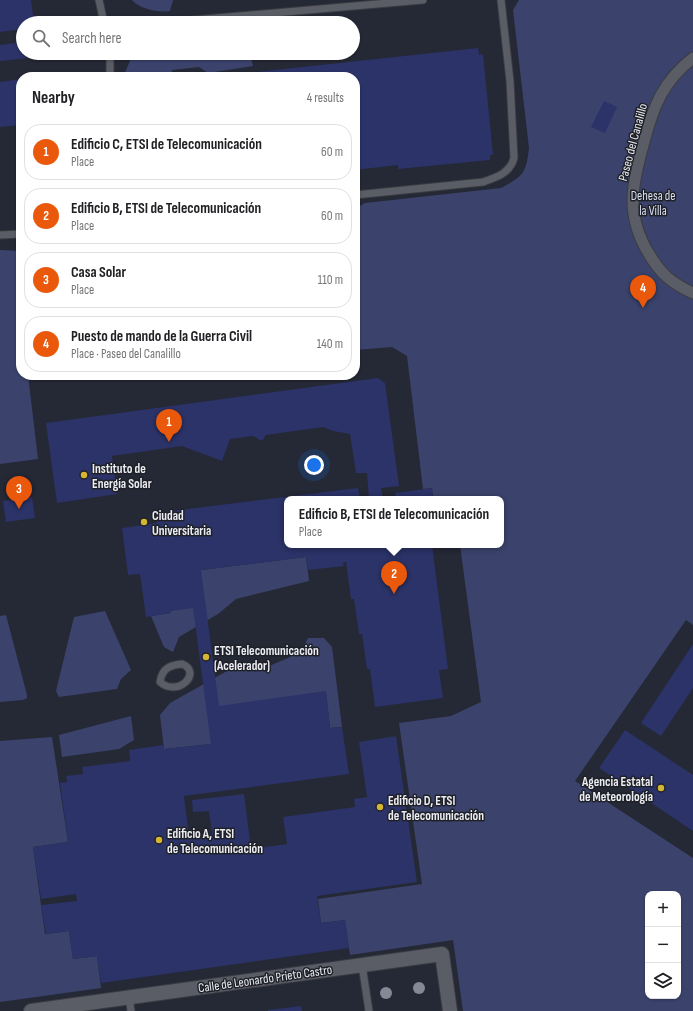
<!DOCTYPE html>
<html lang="en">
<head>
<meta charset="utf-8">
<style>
  body { margin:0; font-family:"Sofia Sans Condensed",sans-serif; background:#f2f2f2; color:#202124 }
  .controls { position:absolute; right:12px; bottom:12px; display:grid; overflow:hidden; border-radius:8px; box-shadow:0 1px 3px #0004 }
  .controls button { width:36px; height:36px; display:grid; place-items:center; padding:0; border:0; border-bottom:1px solid #e0e0e0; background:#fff; color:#202124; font:20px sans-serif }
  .you { position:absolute; left:314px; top:465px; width:14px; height:14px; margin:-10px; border:3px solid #fff; border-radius:50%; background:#1a73e8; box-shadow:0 0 0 6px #1a73e833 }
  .badge { display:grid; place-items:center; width:26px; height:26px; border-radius:50%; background:#ea580c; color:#fff; font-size:13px; font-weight:700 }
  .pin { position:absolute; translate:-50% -33px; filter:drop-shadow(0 1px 2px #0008) }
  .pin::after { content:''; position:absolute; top:21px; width:14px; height:12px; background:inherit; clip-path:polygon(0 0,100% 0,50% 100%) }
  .popup { position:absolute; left:284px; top:496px; width:220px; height:52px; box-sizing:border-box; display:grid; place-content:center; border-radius:8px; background:#fff; filter:drop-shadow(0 1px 3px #0005); font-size:13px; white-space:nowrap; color:#757577 }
  .popup b { font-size:15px; color:#202124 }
  .popup::after { content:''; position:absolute; left:50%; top:100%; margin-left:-8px; border:8px solid transparent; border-top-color:#fff }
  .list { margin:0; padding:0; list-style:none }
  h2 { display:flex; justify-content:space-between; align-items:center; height:52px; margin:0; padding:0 16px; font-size:17px }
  h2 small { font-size:13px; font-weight:400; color:#757577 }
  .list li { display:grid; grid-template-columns:26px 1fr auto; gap:12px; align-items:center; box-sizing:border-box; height:56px; margin:0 8px 8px; padding:0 8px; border:1px solid #e0e0e0; border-radius:16px }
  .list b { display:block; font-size:15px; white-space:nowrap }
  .list p { margin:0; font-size:13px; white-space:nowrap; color:#757577 }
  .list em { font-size:13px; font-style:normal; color:#757577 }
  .icon { flex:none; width:22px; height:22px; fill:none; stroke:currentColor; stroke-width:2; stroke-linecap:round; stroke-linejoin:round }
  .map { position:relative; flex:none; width:693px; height:1011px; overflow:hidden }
  .search { position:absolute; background:#fff; box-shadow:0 1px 3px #0004; left:16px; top:16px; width:344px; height:44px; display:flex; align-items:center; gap:10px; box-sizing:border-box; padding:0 14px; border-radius:22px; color:#757577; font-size:15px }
  .panel { position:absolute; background:#fff; box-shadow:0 1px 3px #0004; left:16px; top:72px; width:344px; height:308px; border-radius:16px }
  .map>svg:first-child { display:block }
  .built { fill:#252835; fill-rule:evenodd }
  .green { fill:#3b436d; fill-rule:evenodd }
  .building { fill:#2b3368 }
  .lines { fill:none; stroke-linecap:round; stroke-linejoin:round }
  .service-casing { stroke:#3b3c42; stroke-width:9 }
  .pedestrian-casing { stroke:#3b3c42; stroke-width:13 }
  .minor-casing { stroke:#3b3c42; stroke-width:16 }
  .service { stroke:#5a5d65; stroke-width:7 }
  .pedestrian { stroke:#5a5d65; stroke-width:11 }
  .minor { stroke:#5a5d65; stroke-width:14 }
  .tree { fill:#858895 }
  .poi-dot { fill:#d5b534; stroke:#1f2128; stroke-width:1.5 }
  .labels { text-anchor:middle; stroke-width:3; stroke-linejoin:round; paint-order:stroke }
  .street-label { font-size:13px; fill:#ecedf2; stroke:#1f2128 }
  .park-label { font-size:13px; fill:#d9ddef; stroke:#1f2128 }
  .poi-label { font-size:13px; font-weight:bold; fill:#ecedf2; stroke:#1f2128; text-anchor:start }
</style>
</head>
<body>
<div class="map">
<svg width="693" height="1011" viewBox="0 0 693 1011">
  <rect width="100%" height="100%" fill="#1f2128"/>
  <path class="built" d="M0,0h693v1011h-693zM23,23h330v30h-330zM21,77h334v298h-334zM287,499h214v46h-214zM648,894h30v102h-30z"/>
  <path class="green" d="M132,0h41l-3,11c-12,2 -30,-2 -38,-11z
    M519,0h174v625l-7,-5 -111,161 118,77v153h-230l-10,-71 -103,15 -5,-35 -24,3 -3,-24 104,-15 -23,-161 52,-7 30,-14 -21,-157h41v-46h-68l-1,-11 -9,1 -16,-133 -15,-9 -37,3v-141l10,-6 136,-15c22,-12 25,-14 28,-40l-16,-138zM648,894h30v102h-30z
    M136,53h114l3,13 -45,7 -9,-6 -27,3v7h-49l7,-16z
    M0,250l21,1v124h7l10,84 -38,5z
    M306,557l3,24 -73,18 -18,15 -39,23 -6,15 -9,-5 -13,-31 20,-3v-2l30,-41z
    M105,611l26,59 -10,9 -4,10 -58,8 -3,-6 18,-74z
    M6,615l21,80v3l-4,2 -23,2v-86z
    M308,638h16l8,9 10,80 -12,1 -4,-36 -115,52 -47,5 -4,-34 10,-12 57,-32 42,-5 19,-8 15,-10z
    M131,716l3,24 -15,9 -57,8 -3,-22z
    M52,737l16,105 -35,5 12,87 24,-3 4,28 24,-3 4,32 -101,14v-261z"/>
  <path class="building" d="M0,0h31l3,23h-11v6l-23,3z
    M23,42v11l44,1 -67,7v-16z
    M478,48l1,7 4,-1 10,101h-3v5l-92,9v-4l-43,5v-93h-146z
    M79,72l1,5h-31v-1z
    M21,79v46l-21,2v-45z
    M604,101l13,6 -12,26 -14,-6z
    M378,378l7,5 14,103 -18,2 2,11h-14l-2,-26h-11l-6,-39 -17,-3 -10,-4 -57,8 -4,6 -9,-5 -23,3 -8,22 -40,-15 -70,10 5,38 -60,9 -11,-80z
    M358,488l2,11h-73v46h145l16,124 -9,1 4,28 -68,9 -5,-38h-3l-5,-35h-3l-5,-35h-3l-5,-37h-3l1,4 -36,4 -2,-13 -105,13 18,136 107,-15 4,37 12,-1 7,47 -165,22 5,41 23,-3 -3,-23 -16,1 -1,-12 52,-6 7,55 36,-5 -4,-27 72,-10 -1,-8 13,-2 -8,-55 37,-6 21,146 -100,14 4,27 24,-3 4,28 -248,35 -4,-27 -24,3 -4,-28 -23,3 -5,-29 36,-4 -1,-7 -35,5 -8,-52 35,-5 -8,-59 7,-1 -1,-6 17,-2 -1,-7 48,-6 -1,-11 34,-5 1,4 47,-5 -18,-136 -22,3v2l-25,4 -6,-43 -12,1 -6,-47 35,-5 -1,-10z
    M432,488l1,11h-37l-1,-6z
    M32,497l3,21 -29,4 -3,-21z
    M693,644v44l-32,48 -20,-13z
    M625,730l68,45v56l-94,-63z
    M301,1006l1,5h-34v-1z"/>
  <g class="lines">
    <defs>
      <path id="service" d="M99,0l5,23
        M181,23l12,-3 230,-20
        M110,77v-24
        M355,195l128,-13c14,-5 27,-9 31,-24l-4,-77 -9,-81
        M0,235l21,-1
        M182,664c21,8 -4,34 -22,18 2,-13 9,-17 22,-18z
        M362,965l7,46
        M129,997l2,14"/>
      <path id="pedestrian" d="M693,58c-30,23 -40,49 -49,84 -12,42 -19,73 5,112 12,20 22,29 44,39"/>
      <path id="minor" d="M31,1011l411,-57 8,57"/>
    </defs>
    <use href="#service" class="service-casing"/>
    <use href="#pedestrian" class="pedestrian-casing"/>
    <use href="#minor" class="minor-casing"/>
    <use href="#service" class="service"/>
    <use href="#pedestrian" class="pedestrian"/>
    <use href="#minor" class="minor"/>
  </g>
  <g class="tree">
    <circle cx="419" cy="988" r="6"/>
    <circle cx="386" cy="993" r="6"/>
  </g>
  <g class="poi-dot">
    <circle cx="84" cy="475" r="4"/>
    <circle cx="144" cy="522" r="4"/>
    <circle cx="206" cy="657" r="4"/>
    <circle cx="661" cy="788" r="4"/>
    <circle cx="380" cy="807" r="4"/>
    <circle cx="159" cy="840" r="4"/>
  </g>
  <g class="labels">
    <g class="street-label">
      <text transform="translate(632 142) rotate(-75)" y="5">Paseo del Canalillo</text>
      <text transform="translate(265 978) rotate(-8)" y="5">Calle de Leonardo Prieto Castro</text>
    </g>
    <g class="park-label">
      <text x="653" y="200">Dehesa de<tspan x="653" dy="15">la Villa</tspan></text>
    </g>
    <g class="poi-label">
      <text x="92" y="473">Instituto de<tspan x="92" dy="15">Energía Solar</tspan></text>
      <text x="152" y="520">Ciudad<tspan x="152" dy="15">Universitaria</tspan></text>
      <text x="214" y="655">ETSI Telecomunicación<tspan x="214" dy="15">(Acelerador)</tspan></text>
      <text x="653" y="786" text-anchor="end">Agencia Estatal<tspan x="653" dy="15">de Meteorología</tspan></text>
      <text x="388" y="805">Edificio D, ETSI<tspan x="388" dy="15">de Telecomunicación</tspan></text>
      <text x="167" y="838">Edificio A, ETSI<tspan x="167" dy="15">de Telecomunicación</tspan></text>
    </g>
  </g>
</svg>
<div class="controls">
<button>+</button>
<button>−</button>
<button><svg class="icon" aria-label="layers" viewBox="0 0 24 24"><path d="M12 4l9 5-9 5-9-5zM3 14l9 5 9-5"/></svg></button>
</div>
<div class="you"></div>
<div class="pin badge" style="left:169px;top:442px">1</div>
<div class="pin badge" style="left:394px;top:594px">2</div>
<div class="popup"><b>Edificio B, ETSI de Telecomunicación</b>Place</div>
<div class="pin badge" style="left:19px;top:509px">3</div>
<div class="pin badge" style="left:643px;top:308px">4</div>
<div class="search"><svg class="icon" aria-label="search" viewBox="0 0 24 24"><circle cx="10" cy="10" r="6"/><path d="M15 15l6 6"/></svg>Search here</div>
<section class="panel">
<h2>Nearby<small>4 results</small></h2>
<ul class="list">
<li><span class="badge">1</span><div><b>Edificio C, ETSI de Telecomunicación</b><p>Place</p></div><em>60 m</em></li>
<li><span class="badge">2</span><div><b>Edificio B, ETSI de Telecomunicación</b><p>Place</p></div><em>60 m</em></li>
<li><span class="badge">3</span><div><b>Casa Solar</b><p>Place</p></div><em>110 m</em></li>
<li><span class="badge">4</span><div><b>Puesto de mando de la Guerra Civil</b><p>Place · Paseo del Canalillo</p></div><em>140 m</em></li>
</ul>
</section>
</div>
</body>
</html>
